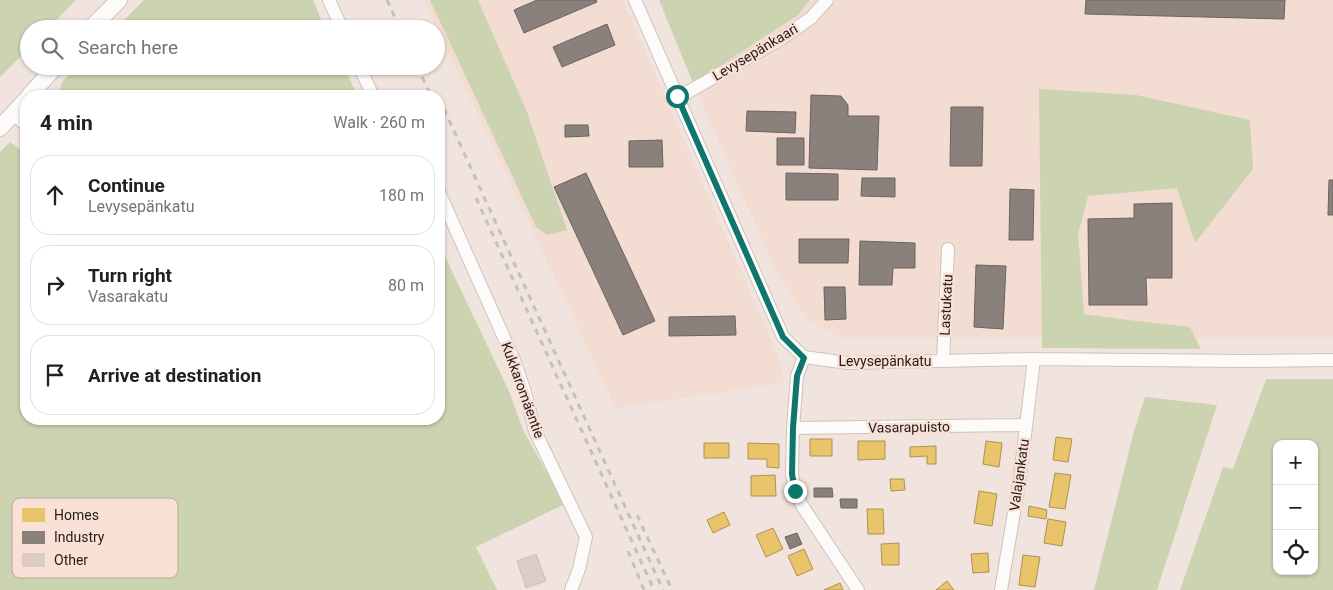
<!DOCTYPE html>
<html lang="en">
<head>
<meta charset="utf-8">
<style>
  body { margin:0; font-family:Roboto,sans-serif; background:#f6f6f6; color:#202124 }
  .controls { position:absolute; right:15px; bottom:15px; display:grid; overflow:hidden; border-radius:10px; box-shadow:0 1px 4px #0004 }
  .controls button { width:45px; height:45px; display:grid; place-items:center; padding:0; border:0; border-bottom:1px solid #e0e0e0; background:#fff; color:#202124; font:25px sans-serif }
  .stop { position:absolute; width:15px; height:15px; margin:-11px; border:4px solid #0f766e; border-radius:50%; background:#fff }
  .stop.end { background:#0f766e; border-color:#fff; box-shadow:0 1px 5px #0008 }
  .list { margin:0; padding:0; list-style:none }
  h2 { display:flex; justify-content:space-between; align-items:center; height:65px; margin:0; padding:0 20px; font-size:21px }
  h2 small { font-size:16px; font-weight:400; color:#757577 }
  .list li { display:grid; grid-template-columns:32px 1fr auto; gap:15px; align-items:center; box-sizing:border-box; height:80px; margin:0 10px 10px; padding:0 10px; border:1px solid #e0e0e0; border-radius:20px }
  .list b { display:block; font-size:19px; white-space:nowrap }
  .list p { margin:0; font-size:16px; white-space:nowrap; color:#757577 }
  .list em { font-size:16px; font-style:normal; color:#757577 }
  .icon { flex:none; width:28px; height:28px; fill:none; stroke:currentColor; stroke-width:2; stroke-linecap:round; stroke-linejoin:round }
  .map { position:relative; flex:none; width:1333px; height:590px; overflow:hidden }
  .search { position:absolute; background:#fff; box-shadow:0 1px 4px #0004; left:20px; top:20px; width:425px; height:55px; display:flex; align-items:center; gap:12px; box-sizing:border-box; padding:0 18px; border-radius:28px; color:#757577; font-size:19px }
  .panel { position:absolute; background:#fff; box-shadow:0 1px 4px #0004; left:20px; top:90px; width:425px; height:335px; border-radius:20px }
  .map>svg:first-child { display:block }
  .built { fill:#f3dcd1 }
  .green { fill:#cbd3b0; fill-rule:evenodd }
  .homes { fill:#e9c46a; stroke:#ae9251 }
  .industry { fill:#8a817c; stroke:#6c635e }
  .building { fill:#ddccc4; stroke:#ccc1bd }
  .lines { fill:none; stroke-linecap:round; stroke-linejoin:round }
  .minor-casing { stroke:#cdc2be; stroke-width:14 }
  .secondary-casing { stroke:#cdc2be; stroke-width:18 }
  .minor { stroke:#fdfbfa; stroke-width:12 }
  .secondary { stroke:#fdfbfa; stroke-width:16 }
  .rail { stroke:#c4c0bf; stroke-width:3; stroke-dasharray:6 6; stroke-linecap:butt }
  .route { stroke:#0f766e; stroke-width:6 }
  .labels { text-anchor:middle; stroke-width:5; stroke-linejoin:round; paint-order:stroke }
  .street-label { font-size:14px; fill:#251c18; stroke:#f9e1d6 }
  .key { fill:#f9e1d6; stroke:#b9a69d; stroke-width:1 }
  .key-label { font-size:14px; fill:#251c18 }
</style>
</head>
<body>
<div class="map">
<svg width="1333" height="590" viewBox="0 0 1333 590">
  <rect width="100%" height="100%" fill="#f1e4de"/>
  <path class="built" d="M424,0h199l156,358 5,25 -168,25z
    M810,0h523v339h-491l-35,-19 -31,-49 -83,-188 104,-67z"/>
  <path class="green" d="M0,0h76l-28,29h-19v19l-29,29z
    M144,0h169l12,29h-210z
    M430,0h48l49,112 40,118 -20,5 -11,-8z
    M659,0h151l-13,16 -104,67z
    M78,66h265l15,30h-300l4,-14z
    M1039,89l97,6 114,25 3,49 -58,74 -18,-55 -89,8 -10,38 6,80 44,6 62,7 11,22 -159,-1z
    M10,142l16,12v265h413v-175l69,145 16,43 41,72 -89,43 21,43h-497v-438z
    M1266,379h67v211h-153l43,-123 10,2zM1277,444h37v127h-37z
    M1145,397l72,8 -60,185h-63l40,-159z"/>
  <path class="homes" d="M1056,437l16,2 -4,23 -15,-2z
    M810,439h22v17h-22z
    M858,441h27v18l-27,1z
    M986,441l16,2 -3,24 -16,-3z
    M704,443h25v15h-25z
    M748,443l31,1v24l-12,-1v-8h-19z
    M936,446v18h-9v-8l-17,1v-10z
    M1055,473l16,2 -6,34 -16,-2z
    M775,475l1,21h-25v-20z
    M890,479h14l1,11 -14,1z
    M979,491l18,3 -5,32 -18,-3z
    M1029,506l18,4 -1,9 -18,-3z
    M867,509h16l1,25h-16z
    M724,512l6,13 -17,8 -6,-13z
    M1048,519l18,3 -4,24 -18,-3z
    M773,528l10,21 -17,8 -10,-22z
    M899,543v22h-17l-1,-21z
    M804,549l9,20 -16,7 -9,-20z
    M988,553l1,19 -16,1 -2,-19z
    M1023,555l17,2 -5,30 -16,-2z
    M947,581l7,9h-18z
    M840,583l3,7h-19z"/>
  <path class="industry" d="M537,0h59l1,2 -73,31 -10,-23z
    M1086,0h199l-1,19 -199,-5z
    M607,24l8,21 -53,22 -9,-20z
    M811,95l30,1 7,9v11h31l-2,54 -68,-2z
    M951,107h32l-1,59h-32z
    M747,111l49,1 -1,21 -49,-2z
    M565,125h23l1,11 -24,1z
    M777,138h27v27h-27z
    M662,140l1,27h-34v-26z
    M586,173l69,148 -32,14 -69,-148z
    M786,173l52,1v26h-52z
    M862,178h33v19l-34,-1z
    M1329,180h4v35h-5z
    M1010,189l24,1 -1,50h-24z
    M1172,203v75h-26l1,27h-58l-1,-86 46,-1v-14z
    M799,239h50l-1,24h-49z
    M860,241l55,2v25h-22l-1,17h-33z
    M976,265l30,1 -3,63 -29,-2z
    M824,287h21l1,32 -21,1z
    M735,316l1,19 -67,1v-19z
    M814,488h18l1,9h-19z
    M840,499h17v9h-16z
    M797,533l5,11 -12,5 -5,-12z"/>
  <path class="building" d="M536,554l10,27 -20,7 -9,-27z"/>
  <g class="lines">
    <defs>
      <path id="minor" d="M329,0l13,29
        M635,0l148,337 21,20 44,6 186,-4 210,2 89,-1
        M359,66l14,30
        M677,96l11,-4 93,-53 30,-21 16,-18
        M13,114l13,11
        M439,192l75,168 11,32 10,39 51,106 -7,32 -8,21
        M804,357l-7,19 -4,52 -1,46 3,17 6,13 57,86
        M943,361l5,-112
        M793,428l232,-3
        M1001,590l19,-113 14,-118"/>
      <path id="secondary" d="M90,29l29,-29
        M29,96l27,-30
        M0,128l26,-28"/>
    </defs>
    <use href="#minor" class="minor-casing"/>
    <use href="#secondary" class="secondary-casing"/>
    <use href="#minor" class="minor"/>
    <use href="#secondary" class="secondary"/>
    <path class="rail" d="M387,0l13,29
      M417,66l14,30
      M439,98l224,492
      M476,198l178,392
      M637,515l35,75
      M628,551l16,39"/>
  </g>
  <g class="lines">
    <path class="route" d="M677,96l106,241 21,21 -7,18 -4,52 -1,46 3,17"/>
  </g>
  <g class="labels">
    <g class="street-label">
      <text transform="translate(755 52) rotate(-31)" y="5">Levysepänkaari</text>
      <text transform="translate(946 305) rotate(-87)" y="5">Lastukatu</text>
      <text x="885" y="366">Levysepänkatu</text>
      <text transform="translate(523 390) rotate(70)" y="5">Kukkaromäentie</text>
      <text transform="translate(909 427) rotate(-1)" y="5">Vasarapuisto</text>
      <text transform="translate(1019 475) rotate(-82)" y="5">Valajankatu</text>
    </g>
  </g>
  <rect x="12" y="498" width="166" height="80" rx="8" class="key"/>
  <rect x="22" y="508" width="23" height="14" fill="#e9c46a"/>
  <rect x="22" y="531" width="23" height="13" fill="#8a817c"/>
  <rect x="22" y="553" width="23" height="14" fill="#ddccc4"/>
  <g class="key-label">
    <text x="54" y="520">Homes</text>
    <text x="54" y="542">Industry</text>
    <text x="54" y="565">Other</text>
  </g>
</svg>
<div class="controls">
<button>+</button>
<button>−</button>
<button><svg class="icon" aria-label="locate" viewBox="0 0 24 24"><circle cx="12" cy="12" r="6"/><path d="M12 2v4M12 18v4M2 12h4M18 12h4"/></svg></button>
</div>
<div class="stop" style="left:677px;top:96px"></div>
<div class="stop end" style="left:795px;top:491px"></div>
<div class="search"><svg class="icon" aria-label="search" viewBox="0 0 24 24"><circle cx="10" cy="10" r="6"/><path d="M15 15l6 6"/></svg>Search here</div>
<section class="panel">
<h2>4 min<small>Walk · 260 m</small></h2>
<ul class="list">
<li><svg class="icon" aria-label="ahead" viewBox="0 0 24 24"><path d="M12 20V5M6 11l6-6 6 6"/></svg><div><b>Continue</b><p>Levysepänkatu</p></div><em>180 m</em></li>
<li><svg class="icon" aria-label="right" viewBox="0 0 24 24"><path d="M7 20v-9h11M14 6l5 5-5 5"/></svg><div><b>Turn right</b><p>Vasarakatu</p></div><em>80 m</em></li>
<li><svg class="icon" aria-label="arrive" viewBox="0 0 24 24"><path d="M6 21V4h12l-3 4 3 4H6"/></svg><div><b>Arrive at destination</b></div></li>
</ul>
</section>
</div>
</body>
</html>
